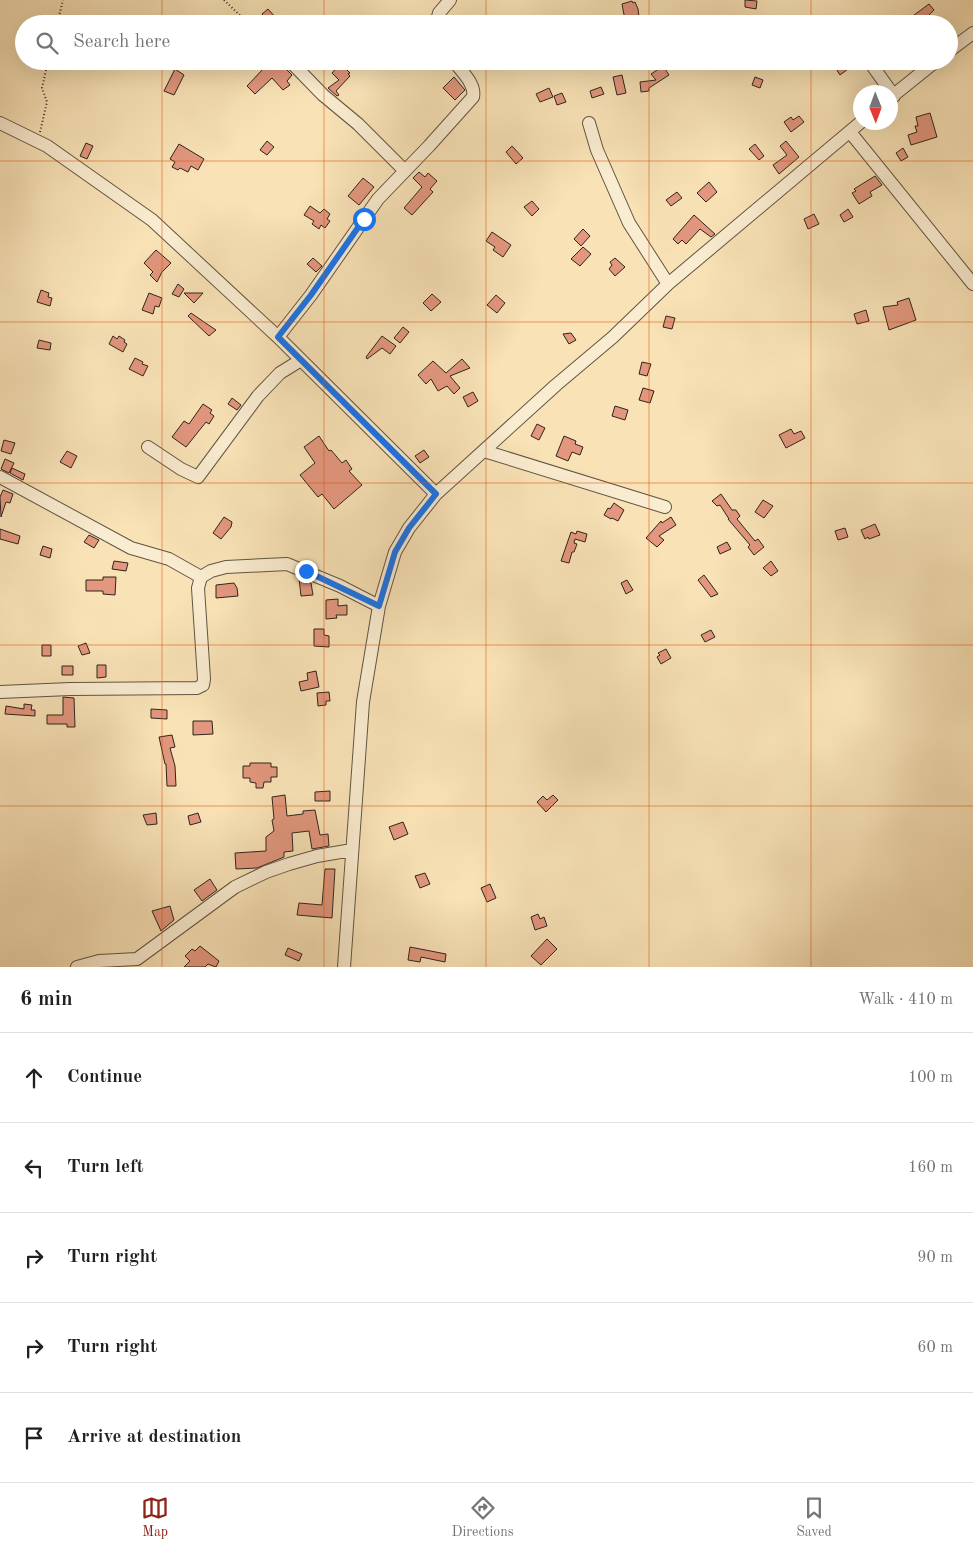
<!DOCTYPE html>
<html lang="en">
<head>
<meta charset="utf-8">
<style>
  body { margin:0; font-family:"Old Standard TT",serif; background:#f6f6f6; color:#202124 }
  .compass { position:absolute; left:853px; top:85px; width:45px; height:45px; border-radius:50%; background:#fff; box-shadow:0 5px 20px #0002; rotate:179deg }
  .stop { position:absolute; width:15px; height:15px; margin:-11px; border:4px solid #1a73e8; border-radius:50%; background:#fff }
  .stop.end { background:#1a73e8; border-color:#fff; box-shadow:0 1px 5px #0008 }
  .list { margin:0; padding:0; list-style:none }
  h2 { display:flex; justify-content:space-between; align-items:center; height:65px; margin:0; padding:0 20px; font-size:21px }
  h2 small { font-size:16px; font-weight:400; color:#757577 }
  .list li { display:grid; grid-template-columns:32px 1fr auto; gap:15px; align-items:center; box-sizing:border-box; height:90px; padding:0 20px; border-top:1px solid #e0e0e0 }
  .list b { display:block; font-size:19px; white-space:nowrap }
  .list em { font-size:16px; font-style:normal; color:#757577 }
  .icon { flex:none; width:28px; height:28px; fill:none; stroke:currentColor; stroke-width:2; stroke-linecap:round; stroke-linejoin:round }
  .map { position:relative; flex:none; width:973px; height:967px; overflow:hidden }
  .search { position:absolute; background:#fff; box-shadow:0 5px 20px #0002; left:15px; right:15px; top:15px; height:55px; display:flex; align-items:center; gap:12px; box-sizing:border-box; padding:0 18px; border-radius:28px; color:#757577; font-size:19px }
  .sheet { height:515px; background:#fff }
  nav { display:flex; justify-content:space-around; align-items:center; box-sizing:border-box; height:70px; border-top:1px solid #e0e0e0; background:#fff; font-size:14px; color:#757577 }
  nav a { display:grid; justify-items:center; gap:2px }
  nav .on { color:#8f2418 }
  .map>svg:first-child { display:block }
  .building { fill:#e2977e; stroke:#2f241c }
  .lines { fill:none; stroke-linecap:round; stroke-linejoin:round }
  .minor-casing { stroke:#615442; stroke-width:14 }
  .path { stroke:#2f241c; stroke-width:2; stroke-dasharray:1 2.5; stroke-linecap:butt }
  .minor { stroke:#faecd0; stroke-width:12 }
  .route { stroke:#1a73e8; stroke-width:6 }
  .grid { fill:none; stroke:#df560d; stroke-width:1; stroke-opacity:0.55 }
</style>
</head>
<body>
<div class="map">
<svg width="973" height="967" viewBox="0 0 973 967">
  <rect width="100%" height="100%" fill="#f8e2b6"/>
  <filter id="stains"><feTurbulence type="fractalNoise" baseFrequency=".004" numOctaves="4"/><feColorMatrix values="0 0 0 0 .2 0 0 0 0 .09 0 0 0 0 .02 0 0 0 .5 -.17"/></filter>
  <radialGradient id="worn" r=".72"><stop offset=".6" stop-color="#630" stop-opacity="0"/><stop offset="1" stop-color="#630" stop-opacity=".3"/></radialGradient>
  <path class="building" d="M745,0l12,1 -1,8 -11,-2z
    M632,1l1,2 2,-1 3,7 1,8 -3,1 1,6h-7l-1,-5 -4,1 -3,-16z
    M929,4l5,6 -5,5 5,9h-32z
    M268,9l8,9 -6,5 -8,-9z
    M257,61h25l2,6 8,8 -5,6 3,4 -7,5 -11,-12 -17,16 -8,-8 17,-18z
    M343,61h10l-7,8 4,4 -2,1 2,2 -14,15 3,4 -2,1 -9,-8 11,-8 -7,-7z
    M837,61h6l5,8 -8,6 -7,-11z
    M663,66l6,9 -20,13v3l-8,1 -1,-10 16,-2 -5,-6z
    M175,69l9,6 -10,20 -10,-4z
    M622,75l4,18 -9,2 -4,-18z
    M454,77l11,13 -10,10 -12,-12z
    M755,77l8,3 -3,8 -8,-3z
    M601,87l3,7 -12,4 -2,-7z
    M549,88l4,9 -13,5 -4,-8z
    M562,93l4,9 -9,3 -3,-9z
    M930,113l7,24 -26,8 -3,-10 9,-3 -2,-6h3l-2,-9z
    M799,116l5,6 -13,10 -7,-10 7,-5 2,3z
    M267,141l7,6 -7,8 -7,-5z
    M786,141l13,16 -20,17 -6,-9 14,-10 -7,-9z
    M86,143l7,3 -6,13 -7,-3z
    M179,144l25,15 -6,11 -7,-4 -3,6 -8,-4 -2,2 -6,-3 3,-5 -5,-3z
    M755,144l9,12 -5,4 -10,-11z
    M512,146l11,12 -7,6 -10,-12z
    M903,148l5,9 -7,4 -5,-8z
    M419,172l6,5 3,-4 9,8 -7,8 3,3 -21,23 -8,-7 18,-21 -9,-9z
    M875,176l7,9 -12,7 2,4 -13,8 -7,-11 4,-2 -2,-2z
    M363,178l11,9 -15,18 -11,-9z
    M709,182l8,10 -11,10 -9,-9z
    M677,192l5,6 -11,8 -5,-6z
    M532,201l7,8 -7,7 -8,-9z
    M310,206l10,7 4,-4 6,5 -3,5 3,2 -5,7 -4,-3 -2,4 -7,-5 2,-3 -10,-6z
    M848,209l5,8 -9,5 -4,-7z
    M814,214l5,10 -11,5 -4,-10z
    M694,215l21,19 -4,3 -11,-8 -14,15 -4,-4 -4,4 -5,-5z
    M583,229l7,7 -9,10 -7,-7z
    M492,232l19,13 -8,12 -10,-7 2,-3 -9,-6z
    M583,247l8,7 -11,12 -9,-7z
    M156,250l15,13 -9,9 -5,10 -7,-7 3,-3 -9,-9z
    M313,258l9,8 -6,6 -9,-8z
    M615,258l10,9 -10,9 -6,-7 3,-4 -2,-3z
    M178,284l6,5 -5,8 -7,-3z
    M41,290l8,3 -1,4 4,1 -2,8 -13,-4z
    M149,293l13,5 -3,9 -4,-1 -2,8 -11,-4z
    M184,293h19l-9,10z
    M432,294l9,8 -10,9 -8,-8z
    M496,295l9,8 -8,10 -10,-8z
    M909,298l7,22 -27,10 -6,-23 15,-2 -1,-3z
    M866,310l3,11 -12,3 -3,-10z
    M191,313l13,9 12,8 -7,6 -21,-20z
    M666,316l9,2 -3,11 -9,-2z
    M403,327l6,5 -9,11 -6,-5z
    M571,333l5,7 -7,4 -6,-10z
    M113,336l4,3 2,-3 6,4 -1,2 3,2 -4,8 -14,-8z
    M382,336l14,10 -6,8 -8,-6 -15,11 -1,-2z
    M39,340l12,3 -1,7 -13,-2z
    M135,358l8,4 -1,2 6,2 -5,10 -14,-7z
    M462,359l8,9 -20,8 10,12 -6,6 -7,-8 -9,5 -7,-12 -5,5 -8,-9 15,-14 13,12z
    M642,362l9,2 -4,12 -8,-2z
    M643,388l11,3 -4,12 -11,-3z
    M473,392l5,9 -10,6 -5,-10z
    M232,398l9,7 -4,5 -9,-6z
    M203,404l9,6 -2,3 4,3 -5,8 -3,-2 -20,25 -14,-10 12,-16 5,3z
    M615,406l13,4 -3,10 -13,-4z
    M537,424l8,4 -6,12 -8,-4z
    M791,429l3,5 7,-3 4,7 -19,10 -7,-13z
    M319,436l10,15 2,-1 11,13 4,-3 6,9 -3,2 13,14 -28,24 -12,-15 -4,3 -18,-22 15,-12 -11,-16z
    M564,436l12,5 -1,3 8,3 -3,8 -8,-3 -4,9 -12,-5z
    M4,440l11,3 -4,11 -10,-3z
    M424,450l5,7 -9,6 -5,-7z
    M67,451l10,5 -6,12 -11,-6z
    M5,459l9,4 -5,10 -8,-4z
    M12,468l13,6 -2,6 -13,-7z
    M3,490l10,4 -3,9 -4,-1 -5,15 -1,-20z
    M721,494l11,16h4l4,6 -3,3 18,22 3,-2 6,8 -10,8 -6,-8 2,-2 -22,-26h1l-9,-14 -3,1 -5,-5z
    M763,500l10,6 -9,12 -9,-6z
    M614,503l10,7 -6,11 -6,-3 -1,1 -7,-4 4,-7 2,1z
    M224,517l8,5 -1,5 -10,12 -8,-6z
    M671,517l5,8 -17,11 5,4 -7,7 -11,-9 15,-17 1,2z
    M875,524l5,11 -11,4 -1,-2 -3,2 -4,-9z
    M845,528l3,9 -10,3 -3,-9z
    M0,529l20,7 -2,8 -18,-5z
    M577,531l10,3 -2,8 -10,-3 -1,4 3,1 -3,8h-2l-3,11 -8,-2 10,-29 5,2z
    M89,535l10,5 -5,8 -10,-6z
    M727,542l4,7 -11,5 -3,-7z
    M43,546l9,3 -2,9 -10,-3z
    M114,561l14,2 -2,8 -14,-2z
    M771,561l7,10 -7,5 -8,-8z
    M704,575l14,19 -7,3 -13,-17z
    M103,577h13l-1,18 -12,-1v-3h-17v-11h17z
    M299,578l12,5 2,12 -12,1z
    M627,580l6,10 -7,4 -5,-11z
    M234,583l3,5 1,8 -22,2v-13z
    M338,599v7l9,-1v10h-11l1,3 -11,1v-19z
    M314,629h10v6l5,1v11l-15,-1z
    M711,630l4,7 -10,5 -4,-7z
    M86,643l4,10 -8,2 -4,-9z
    M42,645h9v11h-9z
    M666,649l5,9 -10,6 -4,-7 3,-2 -2,-2z
    M97,665h9v12l-9,1z
    M62,666h11v9h-11z
    M316,671l3,16 -18,4 -2,-9 9,-2 -1,-7z
    M329,692l1,9h-4v4l-8,1 -1,-13z
    M63,697l11,1 1,29h-8v-3h-20v-9h16z
    M24,704l8,1 -1,5h4v6l-30,-2 1,-8 18,3z
    M151,709l16,1v9l-16,-1z
    M193,721h19l1,13 -20,1z
    M172,735l3,12 -5,1 5,18 1,20h-9l-1,-22h-1l-6,-27z
    M250,763h21v4h6v10h-6v5h-7l-1,6h-7v-5l-6,-1v-4h-7v-12h7z
    M330,791v10h-15v-9z
    M285,795l2,21 16,-2v-3l12,-1 5,25 8,-1 1,12 -17,3 -3,-18 -17,2 1,18 -9,1v5l-27,11 -21,1 -1,-16 31,-2v-14l8,-6 -2,-11 2,-1 -2,-22z
    M553,795l5,5 -12,12 -9,-10 6,-6 4,4z
    M156,813l1,11 -10,1 -4,-10z
    M198,813l3,9 -11,3 -2,-9z
    M403,822l5,12 -14,6 -5,-13z
    M325,869h10l-3,49 -35,-3 2,-12 23,2z
    M425,873l5,11 -10,4 -5,-12z
    M210,879l7,11 -15,11 -8,-11z
    M490,884l6,14 -9,4 -6,-14z
    M170,906l4,14 -13,11 -9,-20z
    M538,914l2,5 4,-2 3,9 -12,4 -4,-13z
    M547,939l10,10 -16,16 -10,-9z
    M200,946l19,15 -3,6 -8,-3 -3,3h-21l6,-6 -5,-5 7,-7 3,2z
    M410,947l36,7 -1,8 -24,-5 -1,5 -12,-2z
    M288,948l14,6 -3,7 -14,-6z"/>
  <g class="lines">
    <defs>
      <path id="minor" d="M436,24l3,-11 11,-13
        M949,51l24,-18
        M290,61l33,34 35,29 47,47
        M869,61l25,35
        M890,98l46,-37
        M0,123l47,23 105,74 126,117 158,157
        M589,123l8,27 32,73 39,61
        M850,132l123,152
        M278,337l33,-42 67,-96 51,-53 44,-49c3,-13 -12,-26 -19,-36
        M148,447l33,22 17,8 60,-81 22,-23 21,-13
        M484,451l181,56
        M0,477l131,71 38,11 32,18
        M0,692l70,-3 127,-1 6,-3 1,-6 -6,-91 3,-11 10,-6 15,-4 61,-3 53,22 39,20
        M77,967l22,-6 38,-2 98,-72 31,-15 23,-8 28,-8 35,-6
        M344,967l19,-265 16,-96 16,-54 14,-24 27,-34 120,-109 57,-48 55,-53 193,-162"/>
    </defs>
    <use href="#minor" class="minor-casing"/>
    <path class="path" d="M224,0l25,24
      M57,24l6,-24
      M40,132l7,-30 -5,-14 6,-27"/>
    <use href="#minor" class="minor"/>
  </g>
  <g class="lines">
    <path class="route" d="M306,571l73,35 16,-54 14,-24 27,-34 -158,-157 33,-42 53,-76"/>
  </g>
  <path class="grid" d="M162,0v24M324,0v24M486,0v24M649,0v24M811,0v24M162,61v906M324,61v906M486,61v906M649,61v906M811,61v906M0,161h973M0,322h973M0,483h973M0,645h973M0,806h973"/>
  <rect width="100%" height="100%" filter="url(#stains)"/>
  <rect width="100%" height="100%" fill="url(#worn)"/>
</svg>
<svg class="compass" viewBox="-18 -18 36 36"><path d="M0-13l5 13h-10z" fill="#e53935"/><path d="M0 13l5-13h-10z" fill="#757577"/></svg>
<div class="stop" style="left:364px;top:219px"></div>
<div class="stop end" style="left:306px;top:571px"></div>
<div class="search"><svg class="icon" aria-label="search" viewBox="0 0 24 24"><circle cx="10" cy="10" r="6"/><path d="M15 15l6 6"/></svg>Search here</div>
</div>
<section class="sheet">
<h2>6 min<small>Walk · 410 m</small></h2>
<ul class="list">
<li><svg class="icon" aria-label="ahead" viewBox="0 0 24 24"><path d="M12 20V5M6 11l6-6 6 6"/></svg><div><b>Continue</b></div><em>100 m</em></li>
<li><svg class="icon" aria-label="left" viewBox="0 0 24 24"><path d="M17 20v-9H6M10 6l-5 5 5 5"/></svg><div><b>Turn left</b></div><em>160 m</em></li>
<li><svg class="icon" aria-label="right" viewBox="0 0 24 24"><path d="M7 20v-9h11M14 6l5 5-5 5"/></svg><div><b>Turn right</b></div><em>90 m</em></li>
<li><svg class="icon" aria-label="right" viewBox="0 0 24 24"><path d="M7 20v-9h11M14 6l5 5-5 5"/></svg><div><b>Turn right</b></div><em>60 m</em></li>
<li><svg class="icon" aria-label="arrive" viewBox="0 0 24 24"><path d="M6 21V4h12l-3 4 3 4H6"/></svg><div><b>Arrive at destination</b></div></li>
</ul>
</section>
<nav>
<a class="on"><svg class="icon" aria-label="map" viewBox="0 0 24 24"><path d="M3 6l6-2 6 2 6-2v14l-6 2-6-2-6 2zM9 4v14M15 6v14"/></svg>Map</a>
<a><svg class="icon" aria-label="directions" viewBox="0 0 24 24"><path d="M12 3l9 9-9 9-9-9zM9 14v-3h6M13 9l2 2-2 2"/></svg>Directions</a>
<a><svg class="icon" aria-label="saved" viewBox="0 0 24 24"><path d="M7 4h10v16l-5-4-5 4z"/></svg>Saved</a>
</nav>
</body>
</html>
